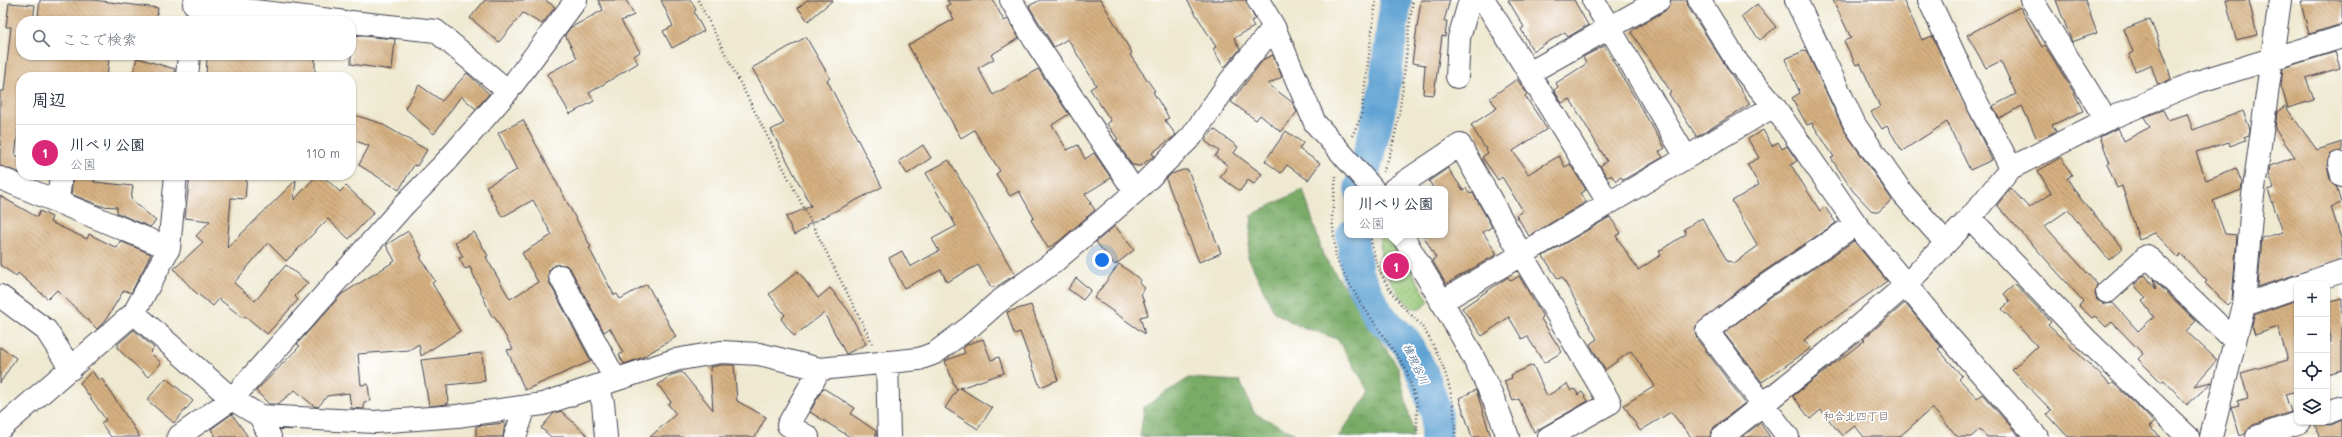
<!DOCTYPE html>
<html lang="ja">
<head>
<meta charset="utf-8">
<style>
  body { margin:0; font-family:Mali,"Klee One",sans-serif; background:#f2f2f3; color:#1f2937 }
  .controls { position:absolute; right:12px; bottom:12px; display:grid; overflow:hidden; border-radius:8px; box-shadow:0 1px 3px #0004 }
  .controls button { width:36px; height:36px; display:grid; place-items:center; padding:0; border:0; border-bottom:1px solid #e0e1e3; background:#fff; color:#1f2937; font:20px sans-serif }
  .you { position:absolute; left:1102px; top:260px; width:14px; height:14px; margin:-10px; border:3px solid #fff; border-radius:50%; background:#1a73e8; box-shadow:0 0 0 6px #1a73e833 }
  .badge { display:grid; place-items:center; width:26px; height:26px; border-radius:50%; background:#db2777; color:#fff; font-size:13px; font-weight:700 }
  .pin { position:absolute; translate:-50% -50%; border:2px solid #fff; box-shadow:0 1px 4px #0006 }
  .popup { position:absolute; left:1344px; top:186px; width:104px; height:52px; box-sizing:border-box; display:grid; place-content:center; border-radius:8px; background:#fff; filter:drop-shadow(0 1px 3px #0005); font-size:13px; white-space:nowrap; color:#747a83 }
  .popup b { font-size:15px; color:#1f2937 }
  .popup::after { content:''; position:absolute; left:50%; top:100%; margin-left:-8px; border:8px solid transparent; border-top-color:#fff }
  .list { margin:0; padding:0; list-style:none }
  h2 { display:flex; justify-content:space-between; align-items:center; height:52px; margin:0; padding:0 16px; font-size:17px }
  h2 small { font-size:13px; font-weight:400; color:#747a83 }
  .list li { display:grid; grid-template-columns:26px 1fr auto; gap:12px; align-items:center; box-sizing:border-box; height:56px; padding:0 16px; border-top:1px solid #e0e1e3 }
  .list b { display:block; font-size:15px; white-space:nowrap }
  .list p { margin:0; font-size:13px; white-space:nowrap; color:#747a83 }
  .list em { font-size:13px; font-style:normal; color:#747a83 }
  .icon { flex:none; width:22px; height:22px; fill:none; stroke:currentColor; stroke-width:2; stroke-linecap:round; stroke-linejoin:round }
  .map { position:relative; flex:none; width:2342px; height:437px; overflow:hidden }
  .search { position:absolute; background:#fff; box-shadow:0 1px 3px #0004; left:16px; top:16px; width:340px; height:44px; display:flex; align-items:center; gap:10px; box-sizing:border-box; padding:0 14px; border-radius:16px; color:#747a83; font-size:15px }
  .panel { position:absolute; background:#fff; box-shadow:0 1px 3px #0004; left:16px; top:72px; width:340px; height:108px; border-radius:16px }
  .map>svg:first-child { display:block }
  .grass { fill:url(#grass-dots); stroke:#5d7559 }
  .forest { fill:url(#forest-crowns); stroke:#4e6752 }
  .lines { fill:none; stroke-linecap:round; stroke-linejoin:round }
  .river { stroke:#5ea2d3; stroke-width:32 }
  .building { fill:url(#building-back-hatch) }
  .minor-casing { stroke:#414051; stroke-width:24 }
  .path { stroke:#414051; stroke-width:2.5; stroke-dasharray:1 3; stroke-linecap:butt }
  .minor { stroke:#fff; stroke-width:22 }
  .labels { text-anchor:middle; stroke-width:3.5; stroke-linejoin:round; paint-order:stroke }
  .water-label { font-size:11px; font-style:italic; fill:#3d5c7f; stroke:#fff }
  .neighbourhood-label { font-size:11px; fill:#615454; stroke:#fff }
</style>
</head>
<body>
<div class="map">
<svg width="2342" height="437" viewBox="0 0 2342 437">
  <defs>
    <pattern id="grass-dots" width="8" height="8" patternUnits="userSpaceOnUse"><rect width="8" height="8" fill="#98c877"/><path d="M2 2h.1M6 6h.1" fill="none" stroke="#7ca263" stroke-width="1.8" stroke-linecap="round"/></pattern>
    <pattern id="forest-crowns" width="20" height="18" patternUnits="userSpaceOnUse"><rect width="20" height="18" fill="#7aac68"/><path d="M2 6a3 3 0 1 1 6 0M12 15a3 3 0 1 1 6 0" fill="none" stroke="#648c57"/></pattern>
    <pattern id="building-back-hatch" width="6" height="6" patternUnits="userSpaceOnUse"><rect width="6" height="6" fill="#d5b081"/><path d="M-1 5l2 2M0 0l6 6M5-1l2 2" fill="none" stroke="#ac8f6b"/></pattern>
  </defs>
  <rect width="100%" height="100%" fill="#fff"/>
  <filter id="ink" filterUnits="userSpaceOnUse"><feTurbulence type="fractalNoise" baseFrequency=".025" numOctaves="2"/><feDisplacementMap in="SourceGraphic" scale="8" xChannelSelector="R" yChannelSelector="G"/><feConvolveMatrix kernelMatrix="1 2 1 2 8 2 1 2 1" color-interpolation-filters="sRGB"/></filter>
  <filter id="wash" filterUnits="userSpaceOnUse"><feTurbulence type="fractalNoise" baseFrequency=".012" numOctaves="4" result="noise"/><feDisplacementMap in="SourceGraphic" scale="16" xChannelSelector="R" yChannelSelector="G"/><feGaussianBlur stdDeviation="0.9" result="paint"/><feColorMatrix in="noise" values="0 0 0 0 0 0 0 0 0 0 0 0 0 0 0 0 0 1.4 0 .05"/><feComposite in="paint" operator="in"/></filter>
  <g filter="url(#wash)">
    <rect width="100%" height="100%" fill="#eee9d0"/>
    <path class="grass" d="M1380,235h11l38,67 -9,7 -10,-2c-21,-25 -31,-38 -30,-72z"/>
    <path class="forest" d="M1303,189l20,66 75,112 15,64 -1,6h-74l32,-45 -33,-53 -40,-14 -23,-13 -26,-55 4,-42z
      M1189,378l51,3 14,32 47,24h-161l4,-30z"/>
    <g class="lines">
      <path class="river" d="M1360,189l23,-92 13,-97
        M1352,235l5,39 23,43 26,25 16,30 15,43 -1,22"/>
    </g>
    <g id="blocks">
      <path class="building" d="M40,0h53l65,8 -2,13h-74l-44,-5z
        M485,0h60l10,7 -13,17 -19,-11 -24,29 -29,-24z
        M598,0h28l8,15 -13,6 19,31 -6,4 4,7 -49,30 5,8 -24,13 -23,-40 30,-16 -12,-23 5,-7 33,-18z
        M661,0h30l5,10 -2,2 10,19 -32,17 -9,-17 10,-5z
        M807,0h26l-25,21 -10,-13z
        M947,0h46l11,21 4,-2 11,19 -28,17 3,4 -16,9 15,27 45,-26 31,45 -17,11 15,25 11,-5 7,14 9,-6 17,25 -26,16 6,9 -2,1h2l4,6 -37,32 -10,6 -17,-28 3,-2 -15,-27 -9,5 -14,-22 4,-3 -26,-41 -13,8 -53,-93 46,-26 -8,-13 4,-2z
        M1040,0h61l31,53 -2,2 25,36 -2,1 16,26 -4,2 11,15 -24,18 2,3 -14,10 -8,-1 -16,-25 2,-1 -11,-15 4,-3 -21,-32 6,-4 -28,-46 -14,8 -8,-13 -17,-28z
        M1187,0h59l9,19 -4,2 3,6 -20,11 6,11 -16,19 -11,-19 3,-2z
        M1421,0h29l-6,21h3l-2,16 -3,-1 -8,59 -11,-1 2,-29 -13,-2z
        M1508,0h66l14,25 -20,12 -3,-5 -32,19 -12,-22 3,-2z
        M1671,0h16l1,7 62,97 -53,33 -28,-43 2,-2 -40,-60 3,-3 31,-18z
        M1833,0h70l19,40 10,-4 60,124 -22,10 -23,-48 -45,29 -15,-25 -5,3 -11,-17 9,-5 -20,-44 -4,2 -12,-24 7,-3z
        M2056,0h29l12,33 -25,9z
        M2226,0h23l8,35 -21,5z
        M2300,0h42v24l-33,10z
        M9,3l26,2 -2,16h-12v34h58l30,4 -2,18h-86v31l-6,48h6v17l-21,-7v-75h4l7,-64h-5z
        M1757,4l19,23 -16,13 -19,-23z
        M2020,7l22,40 3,-1 28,45 10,20 -31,14 4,6 -15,8h-4l-15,-33 -23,12 -6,-12 23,-12 -15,-33 -15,7 -19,-33z
        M2150,19l16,41 5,19 -13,6 -7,-20 -16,6 -6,-17 4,-2 -9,-23z
        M351,35l44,4 -3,31 -41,-6z
        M806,37l24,41 -3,2 55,107 -76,39 1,2 -13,7 -8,-18 25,-11 -40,-76 13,-7 -32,-55z
        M1604,46l61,102 -6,4 4,5 -40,23 -2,-3 -5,4 -5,-6 -4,2 -7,-11 7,-5 -37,-62 -8,4 -8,-13 4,-3 -2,-4 30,-19 -3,-7z
        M1806,50l38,80 48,70 -14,12h-5l-20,-21 -22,-33 3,-1 -22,-34 -5,2 -15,-27 8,-5 -15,-34z
        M2335,52l5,16 -34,10 8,22 -26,8 -7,-22 2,-18z
        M207,55h108v22h-109z
        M1273,55l9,22 -14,7 24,18 5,10 -16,20 -21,-17 -4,5 -25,-18 33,-43z
        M137,58l38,11v8h-43z
        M467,73l22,21 -13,15 -15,-13 -27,38 -29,-26 14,-23 23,16z
        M1517,79l10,15 -2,2 22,33 -34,22 15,23 31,-18 6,11 5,-3 16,26 -6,3 6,9 -57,34 -13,-21 7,-4 -21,-34 -4,3 -16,-23 6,-4 -17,-28 26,-17 -7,-10z
        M2285,106l32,44 25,-8v9l-12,3 -3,11 3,14 6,7 5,17 -10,4 11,34v18l-84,28 4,-49 21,-6 -15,-42 6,-2 -5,-14 1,-8 25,-9 -20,-28 2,-17z
        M2163,110l5,10 19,-6 6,16 50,-19 7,18 -1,6 -5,2 2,3 -16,6 -1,-4 -33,10 10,28 30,-12 6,15 -1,7 -28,11 12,33 12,1 -5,65 -5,5 -22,-22 2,-2 -26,-27 -3,3 -23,-24 -16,6 -17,-53 -5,2 -10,-24 3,-1 -10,-26 18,-9 6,13 26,-14 -6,-10z
        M351,114l29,9 47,27 -10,16 -3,-1 -15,25 -40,-25 10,-19 -18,-7z
        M523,120l68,127 -2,1 25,47 3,-1 3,5 27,-15 29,53 -35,21 -17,6 -5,-9 4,-2 -13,-25 -6,4 -33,-62 -5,-5h-12l-5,5v12l42,79 -66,29 -18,-40 6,-1 -19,-33 -2,1 -22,-50 -5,2 -6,-11 4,-1 -8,-15 19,-10 14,24 -2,1 24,42 28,-17 -16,-29 30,-18 -19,-35 -31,17 -16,-31 31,-16 -19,-37z
        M1214,129l24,18 -4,6 28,21 -8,10 -6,-4 -8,11 -20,-14 8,-11 -13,-10 4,-5 -14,-10z
        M1763,130l9,16 6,-4 4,7 5,-3 10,15 -6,4 29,46 5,-4 11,16 -85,57 -55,46 -1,6 2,7 48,64 -31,24 -4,10h-19l-20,-25 -31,19 -16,-26 31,-19 -24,-35 -26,19 -15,-26 7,-5 -35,-62 -4,2 -15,-23 67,-39 11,16 -5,3 22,34 23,-15 -2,-4 27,-17 -2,-5 18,-11 26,44 2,-1 3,3 25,-18 -26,-45 27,-16 -12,-21 12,-6 -11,-19z
        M1286,131l17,12 -4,6 21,14 -12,17 -21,-15 -6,8 -16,-12z
        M923,145l8,13 -24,16 -8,-13z
        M2061,157l11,19 -5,2 13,20 43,50 -14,12 -41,-50 -23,16 52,58 -2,10 2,6 7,4 9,-1 25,28 16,-14 -12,-16 4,-3 -12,-13 11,-10 11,14 -3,-10 43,42 -10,10 31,29 -23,26 18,-4 -25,23 -23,-25 -3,2 -23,-23 5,-5 -31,-32 -6,5 -11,-11 -3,2 -13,-12 4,-5 -86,-96 14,-17 18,20 22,-15 -13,-22z
        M949,160l66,115 -19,12h-5l-13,-22 -31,17 -6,-12 -37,18 -15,-30 13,-7 8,16 29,-16 -7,-12 24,-13 -30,-53z
        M1448,168l15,22 3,-2 4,6 3,-1 19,34 -9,5 14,22 -51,30 -14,-24 4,-2 -13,-23h22v-46h-11l-5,-8z
        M1183,170h5l33,83 -22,9 -33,-83 5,-5z
        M73,175h22l-1,7 39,4 -2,13 25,22 -6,6 -33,-14v-6l-16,-1 -30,-12z
        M190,175h57l-2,24 -14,-1 -4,50 69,-68 -2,20 23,-25h5l18,17 6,-6 28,26 -25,27 -21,-20 -42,42 -18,-18 -34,40 21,18 31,-36 22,18 -13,13 3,4 -31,34 -22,-18 -2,2 -24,-19 -6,7 -19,-15 -20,-22 29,-27 -7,-6 14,-15 -25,-3z
        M0,196l37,21 3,-6 12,6 -2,5 37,17 2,-5 28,14 3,-7 31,13 -20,39 -7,-3 -19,31 -8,8 -40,-39 -9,9 -30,-26 -2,3 -16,-11z
        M1115,226l19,24 -19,15 -19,-23z
        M408,231l14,25 -2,1 15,24 -3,2 12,20 -1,1 17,27 -39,25 -2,-12 -10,6 -51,4 3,31 7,-1 2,17 -6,1v7l-13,-1 -2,-15 -22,3 -9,11 -4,-1 -19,-16 -17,14h-9l-13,-13 44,-45 -3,-2 45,-50 53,-33 -9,-16z
        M1854,241l33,40 -83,59 7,8 -49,34 -38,-49 42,-33z
        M1119,264l22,16 -2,3 6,5 -4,5 7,22 -8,2 5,17 -51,-36z
        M798,271l20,27 12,-10 18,22 18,34 -20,10 -22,-41 -30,23 -13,-17 4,-4 -16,-21z
        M1519,276l24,41 -2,2 21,33 -18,11 -17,-27 -5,3 -13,-22 -27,19 -20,-28 46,-31 3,4z
        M1076,278l15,12 -8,10 -15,-11z
        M2015,284l36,38 -3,3 63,60 2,-2 31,29 10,11 -5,4 12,10h-93l-21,-23 4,-4 -39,-40 25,-24 -35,-37 8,-8 -6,-7z
        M2342,299v71l-15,4v-31l4,-1 -4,-15v-24z
        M2297,300v91l-12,3 6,18 -38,13 -8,9 -5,2 -9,-29 8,-2 -2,-4 11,-3 -7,-25 47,-13 -10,-33 -23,8 -3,-9 2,-11z
        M1905,303l36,44 -3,2 24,27 -3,3 18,19 5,-4 38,43h-33l-7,-8 -9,8h-13l-26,-29 -33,29h-35l-9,-11 -13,10 -21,-26 -11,9 -17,-23 72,-56 -2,-1z
        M1031,305l27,75 -18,7 -20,-55 -6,2 -7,-22z
        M134,330l20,18 -4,4 11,11 -13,14 -30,-28v-5z
        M983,339l8,21 8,-3 5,16 -44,15 32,20 -14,21 -33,-21 13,-20 -2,1 -11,-28 20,-8 -2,-5 5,-4z
        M0,347l16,11 -16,25z
        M482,353l3,28 -38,4 1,19 -19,2 -8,-46z
        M722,365h12l3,36 29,16 -11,20h-105l26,-23 -8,-10 3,-2 -13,-17 13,-10 11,-3 31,38 -3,-43z
        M1533,365l14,31 20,-12 4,7 4,-2 3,6 4,-3 6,9 -54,31 -15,-33 -6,2 -9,-20 8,-3 -1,-3z
        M92,371l7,10 3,-2 38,58h-29l-10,-14 5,-3 -26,-37z
        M166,378l27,23 -19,22 -27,-23z
        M823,388l32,20 -4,6 25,17v6h-26l-40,-25z
        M1476,390l1,3 14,44h-19l-13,-39z
        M561,411l28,26h-38l-10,-9 13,-15z
        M232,414l16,23h-32l-5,-8z
        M2342,420v17h-23l-4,-13 16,1z
        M505,423l-2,14h-27v-11z
        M1760,423l10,14h-28z"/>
    </g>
  </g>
  <g filter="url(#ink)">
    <use href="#blocks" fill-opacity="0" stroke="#414051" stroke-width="1"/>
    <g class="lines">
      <defs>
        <path id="minor" d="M1011,0l24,41 100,151 57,-56 38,-55 44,-54
          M1258,0l16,27 41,96 58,66
          M1484,0l124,202
          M1593,0l93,157
          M1699,0l39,63 36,43 82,118 93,113 88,100
          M1796,0l59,125 48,69 43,49
          M1929,0l43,93 39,75
          M2032,0l74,120
          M194,4l145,17
          M351,22l85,9 72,60
          M1529,73l130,-73
          M187,77l2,-22
          M1457,77l2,-39 11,-38
          M2339,163l3,13
          M0,178l169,70
          M1394,189l66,-44 61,109 89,149 -61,34
          M58,201l3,-26
          M1970,218l118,123 100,96
          M1402,235c38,65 82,130 106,202
          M560,276l55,103
          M2304,284l38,-13
          M2107,292l40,-36 87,84
          M0,296l46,34 25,39
          M1441,302l333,-196
          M2244,305l53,-18
          M134,313l98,86 172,-194 42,-43 62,-71 68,-91
          M887,362l2,75
          M598,387l5,16 3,34
          M2327,413l15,-6
          M260,416l10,21
          M0,429l134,-116 35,-65 7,-73
          M178,437l54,-38 28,17 115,6 82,-6 86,-12 132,-44 46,-8 38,2 61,15 99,-10 16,-6 36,-27 26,-23 57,-41 81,-70
          M515,437l10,-30
          M808,437l-20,-12 32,-56
          M1722,437l104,-83 81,-70 63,-66 41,-50 95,-48 88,-37 148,-46
          M1788,437l-81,-106 52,-41 97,-66
          M2211,437l33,-132 8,-102 28,-203
          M2257,437l43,-15"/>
      </defs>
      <use href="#minor" class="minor-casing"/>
      <path class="path" d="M698,0l175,344
        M1352,136l9,-19 15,-117
        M1383,172c21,-46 21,-120 30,-172
        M1336,176l-4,41 4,42 22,40 48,70 11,35v33
        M1370,235c4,26 13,48 30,68 8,10 18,17 25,28 20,32 31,68 30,106"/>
      <use href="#minor" class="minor"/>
    </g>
  </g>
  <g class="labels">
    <g class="water-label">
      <text transform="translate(1416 364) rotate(65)" y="4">権現谷川</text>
    </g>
    <g class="neighbourhood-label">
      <text x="1856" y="420">和合北四丁目</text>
    </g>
  </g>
</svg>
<div class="controls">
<button>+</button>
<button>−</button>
<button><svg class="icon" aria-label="locate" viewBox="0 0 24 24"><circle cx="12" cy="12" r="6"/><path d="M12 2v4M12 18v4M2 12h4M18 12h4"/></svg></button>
<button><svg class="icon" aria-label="layers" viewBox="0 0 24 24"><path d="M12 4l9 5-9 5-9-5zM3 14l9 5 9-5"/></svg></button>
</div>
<div class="you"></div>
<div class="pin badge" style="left:1396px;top:266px">1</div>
<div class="popup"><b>川べり公園</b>公園</div>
<div class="search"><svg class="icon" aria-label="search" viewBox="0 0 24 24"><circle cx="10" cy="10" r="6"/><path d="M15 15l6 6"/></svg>ここで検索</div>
<section class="panel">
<h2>周辺<small></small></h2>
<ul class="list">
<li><span class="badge">1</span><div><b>川べり公園</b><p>公園</p></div><em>110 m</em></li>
</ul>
</section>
</div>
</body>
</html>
